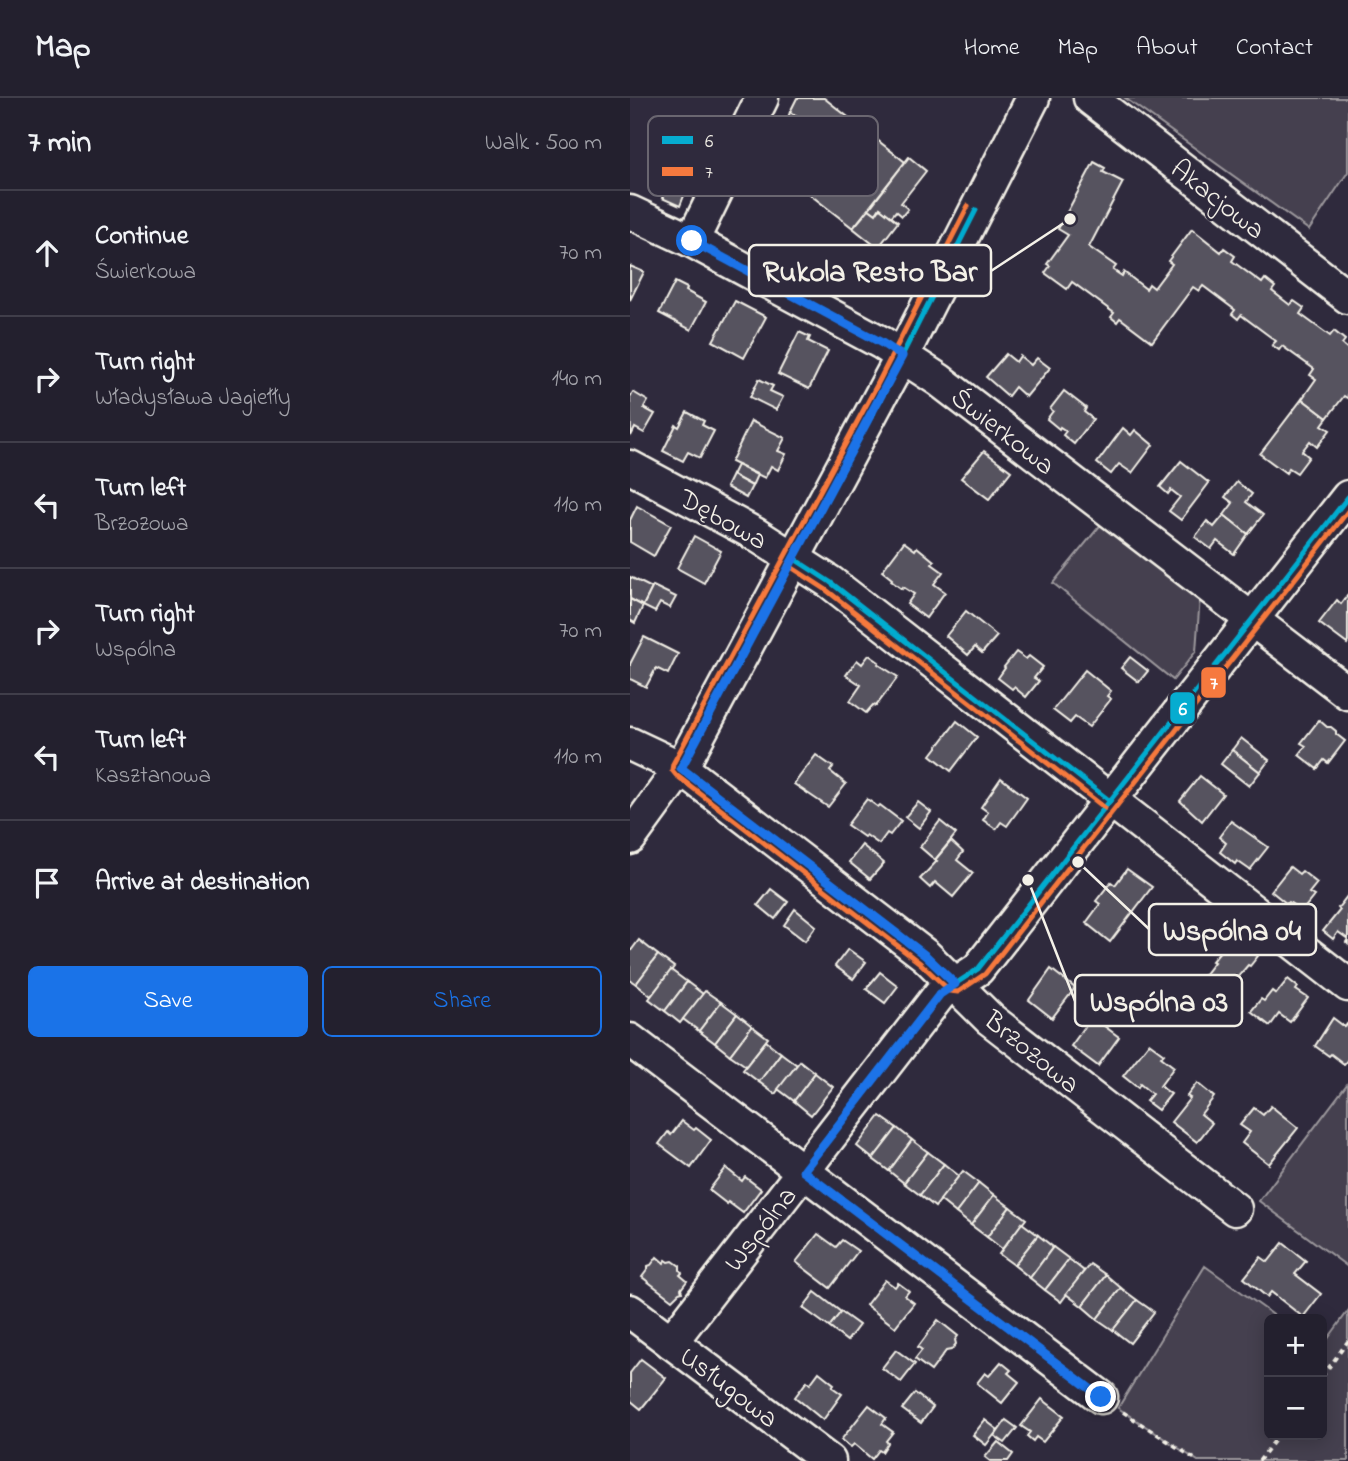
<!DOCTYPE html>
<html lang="en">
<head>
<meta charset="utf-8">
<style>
	:root { --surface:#23202e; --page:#2f2d3a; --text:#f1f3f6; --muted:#a3a3aa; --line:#403e4a; --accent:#1a73e8 }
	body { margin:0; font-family:"Indie Flower",sans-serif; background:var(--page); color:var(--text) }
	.controls { position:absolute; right:21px; bottom:21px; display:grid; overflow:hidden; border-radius:10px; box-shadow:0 4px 18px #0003 }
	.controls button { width:63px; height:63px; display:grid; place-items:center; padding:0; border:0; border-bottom:2px solid var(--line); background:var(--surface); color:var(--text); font:35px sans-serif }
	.stop { position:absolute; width:21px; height:21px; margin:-16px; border:5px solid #1a73e8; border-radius:50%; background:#fff }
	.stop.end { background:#1a73e8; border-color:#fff; box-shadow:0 2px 7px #0008 }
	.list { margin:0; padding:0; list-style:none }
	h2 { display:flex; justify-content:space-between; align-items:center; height:91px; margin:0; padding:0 28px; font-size:30px }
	h2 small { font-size:23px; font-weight:400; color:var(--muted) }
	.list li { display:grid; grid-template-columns:46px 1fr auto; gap:21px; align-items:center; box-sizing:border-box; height:126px; padding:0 28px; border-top:2px solid var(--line) }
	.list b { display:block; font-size:26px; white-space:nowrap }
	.list p { margin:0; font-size:23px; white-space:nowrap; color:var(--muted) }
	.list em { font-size:23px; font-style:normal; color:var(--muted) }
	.actions { display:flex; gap:14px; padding:21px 28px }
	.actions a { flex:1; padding:16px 0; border:2px solid var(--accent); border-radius:10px; text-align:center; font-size:24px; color:var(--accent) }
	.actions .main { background:var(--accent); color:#fff }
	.icon { flex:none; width:38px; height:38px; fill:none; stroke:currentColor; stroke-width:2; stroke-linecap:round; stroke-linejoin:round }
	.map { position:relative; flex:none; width:718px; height:1363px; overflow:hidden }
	header { display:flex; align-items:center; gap:42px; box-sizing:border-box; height:98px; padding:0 35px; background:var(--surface); border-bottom:2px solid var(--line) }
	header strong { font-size:33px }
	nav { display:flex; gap:38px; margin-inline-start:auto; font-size:24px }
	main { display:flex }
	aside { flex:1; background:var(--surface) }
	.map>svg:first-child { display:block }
	.green { fill:#454050; stroke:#9c989c; stroke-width:2 }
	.building { fill:#56525f; stroke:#f4f1e8; stroke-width:2 }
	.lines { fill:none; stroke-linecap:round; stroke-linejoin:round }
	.minor-casing { stroke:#f4f1e8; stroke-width:37 }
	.path { stroke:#f4f1e8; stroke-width:3.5; stroke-dasharray:5 5; stroke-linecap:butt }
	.minor { stroke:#2f2a3d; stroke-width:32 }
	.bus-1-casing { stroke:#2f2a3d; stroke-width:10 }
	.bus-2-casing { stroke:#2f2a3d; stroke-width:10 }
	.bus-1 { stroke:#06acd0; stroke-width:5 }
	.bus-2 { stroke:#f6793e; stroke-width:5 }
	.route { stroke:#1a73e8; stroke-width:9 }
	.labels { text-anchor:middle; stroke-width:5; stroke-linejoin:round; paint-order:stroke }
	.street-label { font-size:28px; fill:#f4f1e8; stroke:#2f2a3d }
	.key { fill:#2f2a3d; stroke:#6a6670; stroke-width:2 }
	.key-label { font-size:19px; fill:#f4f1e8 }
	.leader { fill:none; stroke:#f4f1e8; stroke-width:2.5 }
	.callout-dot { fill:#f4f1e8; stroke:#2f2a3d; stroke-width:2.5 }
	.callout { fill:#2f2a3d; stroke:#f4f1e8; stroke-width:2.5 }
	.callout-label { font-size:30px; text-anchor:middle; font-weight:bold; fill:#f4f1e8 }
	.line-badge { stroke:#2f2a3d; stroke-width:2.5 }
	.badge-label { font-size:19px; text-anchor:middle; font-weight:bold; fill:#fff }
</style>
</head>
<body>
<header>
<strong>Map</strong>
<nav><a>Home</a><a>Map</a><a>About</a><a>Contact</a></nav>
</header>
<main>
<aside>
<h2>7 min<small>Walk · 500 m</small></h2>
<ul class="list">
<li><svg class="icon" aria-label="ahead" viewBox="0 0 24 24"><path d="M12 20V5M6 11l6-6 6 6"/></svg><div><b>Continue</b><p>Świerkowa</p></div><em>70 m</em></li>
<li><svg class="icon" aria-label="right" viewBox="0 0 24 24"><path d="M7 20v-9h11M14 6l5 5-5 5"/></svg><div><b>Turn right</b><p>Władysława Jagiełły</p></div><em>140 m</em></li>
<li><svg class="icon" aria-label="left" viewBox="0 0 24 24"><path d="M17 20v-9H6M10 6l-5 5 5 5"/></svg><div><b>Turn left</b><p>Brzozowa</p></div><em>110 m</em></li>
<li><svg class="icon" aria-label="right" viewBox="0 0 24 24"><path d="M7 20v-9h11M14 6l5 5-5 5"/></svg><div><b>Turn right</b><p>Wspólna</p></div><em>70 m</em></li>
<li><svg class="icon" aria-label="left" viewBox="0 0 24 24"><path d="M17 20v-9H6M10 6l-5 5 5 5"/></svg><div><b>Turn left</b><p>Kasztanowa</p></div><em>110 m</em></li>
<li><svg class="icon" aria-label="arrive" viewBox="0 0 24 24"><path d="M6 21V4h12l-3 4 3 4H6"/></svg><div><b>Arrive at destination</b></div></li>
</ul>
<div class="actions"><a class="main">Save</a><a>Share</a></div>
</aside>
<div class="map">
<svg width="718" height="1363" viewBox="0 0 718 1363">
	<rect width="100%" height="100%" fill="#2f2a3d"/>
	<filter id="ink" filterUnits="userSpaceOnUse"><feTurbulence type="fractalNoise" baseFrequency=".0143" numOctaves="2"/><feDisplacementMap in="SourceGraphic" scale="14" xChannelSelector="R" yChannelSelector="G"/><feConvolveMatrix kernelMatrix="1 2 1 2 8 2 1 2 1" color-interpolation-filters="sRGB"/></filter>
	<g filter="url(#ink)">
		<g class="green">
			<path d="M495 0H718V74L679 132Z"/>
			<path d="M473 424 570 498 566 553 543 582 423 485Z"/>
			<path d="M718 985V1169L629 1103Z"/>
			<path d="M575 1168 649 1221H639V1337H692V1249L718 1213V1363H568L488 1310Z"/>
		</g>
		<g class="building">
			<path d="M167 0H194L275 64 223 130 178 95 193 76 190 74 216 42 212 39 211 41 192 25 186 32 160 14Z"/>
			<path d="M160 14 186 32 166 61 148 48Z"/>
			<path d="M279 59 296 73 271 105 278 111 272 118 266 113 261 119 250 110 246 116 239 111Z"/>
			<path d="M464 64 475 70 473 74 493 84 459 149 486 168 483 172 492 178 494 174 516 191 519 186 524 190 542 166 538 163 562 131 591 154 594 150 605 158 602 163 632 185 635 181 645 189 642 193 660 207 664 203 674 210 670 216 700 238 704 233 715 242 712 246 718 251V299L717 300 714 298 697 320 672 301 686 281 680 277 684 271 652 248 649 252 642 247 646 243 611 217 608 221 602 216 605 212 573 188 569 193 563 189 522 244 490 220 487 224 481 219 484 215 442 184 437 191 415 175 420 168 417 166 438 137 428 131Z"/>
			<path d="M48 65 64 72 50 108 32 100 33 98 26 94 29 88 25 86 34 67 45 72Z"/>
			<path d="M250 110 268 124 248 150 223 130 239 111 246 116Z"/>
			<path d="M0 168 14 174 0 202Z"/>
			<path d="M45 184 57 190 56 193 76 204 61 232 29 215Z"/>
			<path d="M105 203 136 219 114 260 83 243Z"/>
			<path d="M169 234 180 239 178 243 198 253 179 291 148 276Z"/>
			<path d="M376 256 386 264 390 258 401 267 407 260 420 270 396 299 385 289 378 298 356 279Z"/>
			<path d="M129 281 143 288 140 293 153 299 146 312 120 299Z"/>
			<path d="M434 293 456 310 454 314 463 321 444 346 433 337 436 333 430 329 429 331 417 321 423 313 420 311Z"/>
			<path d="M3 294 18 303 14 310 25 316 14 335 5 330 1 338 0 299Z"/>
			<path d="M672 301 697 320 692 327 700 332 687 349 680 343 672 353 679 359 667 375 659 370 656 375 630 356Z"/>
			<path d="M57 314 74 323 72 327 84 333 70 360 58 354 53 363 33 353 46 327 49 329Z"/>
			<path d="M121 323 155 340 148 353 156 356 148 372 141 368 135 380 101 364Z"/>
			<path d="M493 330 501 337 505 332 523 347 502 375 489 366 481 376 467 365Z"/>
			<path d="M354 353 381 373 359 401 331 380Z"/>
			<path d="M551 363 579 385 551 422 539 413 550 399 541 392 538 396 530 389Z"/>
			<path d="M107 367 127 377 122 388 102 377Z"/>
			<path d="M102 377 122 388 116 400 96 389Z"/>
			<path d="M607 384 622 396 616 404 633 417 618 436 594 417 603 405 595 399Z"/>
			<path d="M7 408 41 427 24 458 0 444V422Z"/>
			<path d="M594 417 618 436 604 456 587 443 581 451 565 439 577 423 584 429Z"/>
			<path d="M64 438 91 453 74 485 47 470Z"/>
			<path d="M274 444 285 452 287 449 304 463 302 466 313 474 304 486 315 494 296 520 277 506 284 496 273 489 272 491 261 483 262 481 252 473Z"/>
			<path d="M0 479 22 490 13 508 0 501Z"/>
			<path d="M23 488 46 499 40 510 30 505 25 514 13 508Z"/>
			<path d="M718 497V544L717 546 689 525 707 502 711 506Z"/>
			<path d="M0 501 13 508 5 525 0 522Z"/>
			<path d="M336 513 367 538 352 555 345 549 338 557 316 538Z"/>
			<path d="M14 539 48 556 38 576 26 570 16 589 0 581V566Z"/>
			<path d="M386 554 396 561 399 558 413 569 404 580 409 583 396 599 384 589 382 591 368 580 375 570 374 569Z"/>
			<path d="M239 557 249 564 248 566 268 579 246 608 243 607 236 615 220 603 231 587 216 577 227 562 232 566Z"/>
			<path d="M500 559 518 573 509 584 491 570Z"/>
			<path d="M455 572 481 593 477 598 481 601 459 629 445 619 440 625 423 612Z"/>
			<path d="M689 622 697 629H701L706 633V636L715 643 698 665 694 662 687 671 669 657 676 648 671 645Z"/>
			<path d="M327 623 347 639 321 673 301 657Z"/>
			<path d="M611 640 639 662 630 674 602 652Z"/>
			<path d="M602 652 630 674 619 688 591 666Z"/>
			<path d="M186 657 203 669 200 673 216 686 198 709 164 686Z"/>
			<path d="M570 678 593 696 572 723 550 703Z"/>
			<path d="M371 680 397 700 377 728 371 724 366 731 353 722 358 714 351 709Z"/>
			<path d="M237 701 248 709 250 707 271 723 260 737 257 735 249 746 236 737 234 739 217 727Z"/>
			<path d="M288 704 301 714 289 730 275 719Z"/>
			<path d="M310 723 326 736 305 762 290 749Z"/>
			<path d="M601 723 638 749 620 772 607 763 605 766 590 754 596 745 589 739Z"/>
			<path d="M321 743 333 754 327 762 343 775 323 799 305 784 300 790 290 781 307 763 305 762Z"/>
			<path d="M232 747 254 765 240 781 219 764Z"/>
			<path d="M660 769 669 776 672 773 687 785 679 795 684 798 672 813 659 804 657 806 641 793Z"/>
			<path d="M497 771 522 789 480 844 456 825 470 806 466 803 481 784 485 787Z"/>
			<path d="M141 791 158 804 145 821 128 807Z"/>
			<path d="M718 797V846L716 844 718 841 708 834 703 841 693 833 710 812 708 810Z"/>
			<path d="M165 811 186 828 175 843 154 827Z"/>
			<path d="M603 837 628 858 620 868 618 867 607 880 609 882 598 896 588 888 585 892 571 881 584 864 582 863Z"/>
			<path d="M9 842 28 857 6 886 0 882V854Z"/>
			<path d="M218 851 236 864 223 881 205 868Z"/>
			<path d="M28 857 44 869 21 898 6 886Z"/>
			<path d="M421 871 445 890 422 920 399 902Z"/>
			<path d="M41 872 57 884 35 913 19 901Z"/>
			<path d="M250 874 268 888 255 905 236 891Z"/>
			<path d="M658 881 668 889 666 892 678 900 660 924 649 916 640 928 621 913 631 901 634 903 642 893 646 896Z"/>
			<path d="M57 884 73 896 50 925 35 913Z"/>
			<path d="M75 893 91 904 69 933 53 921Z"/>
			<path d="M91 904 107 916 85 945 69 933Z"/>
			<path d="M107 916 122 928 100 957 85 945Z"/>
			<path d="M462 919 489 939 468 968 441 948Z"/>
			<path d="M703 920 715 929 717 926 718 927V961L714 966 701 956 699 958 685 948Z"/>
			<path d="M122 928 138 940 116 968 100 957Z"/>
			<path d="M136 943 151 955 129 984 113 972Z"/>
			<path d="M519 945 534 956 531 959 544 969 530 988 541 996 528 1012 516 1003 522 996 510 986 508 990 493 978Z"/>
			<path d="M151 955 167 967 145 996 129 984Z"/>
			<path d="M170 963 185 975 164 1003 148 991Z"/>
			<path d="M185 975 203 989 181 1017 164 1003Z"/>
			<path d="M567 985 584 999 571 1016 582 1025 567 1044 541 1024 560 1000 557 998Z"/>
			<path d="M641 1008 668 1030 639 1066 612 1045 620 1034 610 1027 624 1010 633 1017Z"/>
			<path d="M250 1018 267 1030 243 1061 227 1048Z"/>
			<path d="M52 1023 64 1032 66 1030 81 1042 61 1070 29 1046 38 1034 41 1037Z"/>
			<path d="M267 1030 282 1042 259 1073 243 1061Z"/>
			<path d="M282 1042 298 1054 274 1085 259 1073Z"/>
			<path d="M298 1054 314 1066 290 1097 274 1085Z"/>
			<path d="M314 1066 329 1078 305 1109 290 1097Z"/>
			<path d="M96 1070 112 1083 115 1079 131 1091 113 1115 98 1104 97 1106 79 1092Z"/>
			<path d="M333 1073 349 1085 326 1115 310 1102Z"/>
			<path d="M349 1085 364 1097 341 1127 326 1115Z"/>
			<path d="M364 1097 380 1109 357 1139 341 1127Z"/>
			<path d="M380 1109 396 1121 372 1151 357 1139Z"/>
			<path d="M392 1125 408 1137 384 1167 369 1156Z"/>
			<path d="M188 1136 206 1149 212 1142 228 1153 200 1190 166 1164Z"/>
			<path d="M408 1137 423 1149 400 1180 384 1167Z"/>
			<path d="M653 1145 676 1163 665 1176 691 1196 673 1219 641 1194 637 1199 614 1180 631 1159 638 1164Z"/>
			<path d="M423 1149 439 1161 415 1192 400 1180Z"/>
			<path d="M27 1159 34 1165 36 1162 39 1164 43 1163 50 1168V1172L52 1175 50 1177 57 1183 51 1191 52 1194 49 1195 42 1202 12 1179 18 1171V1168L21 1167Z"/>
			<path d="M439 1161 454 1173 431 1204 415 1192Z"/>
			<path d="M460 1166 476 1177 452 1208 436 1196Z"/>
			<path d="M476 1177 491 1190 467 1221 452 1208Z"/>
			<path d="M255 1182 265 1189 268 1185 279 1193 275 1198 284 1205 265 1229 236 1207Z"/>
			<path d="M491 1190 507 1202 483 1232 467 1221Z"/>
			<path d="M185 1194 211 1214 199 1229 173 1210Z"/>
			<path d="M507 1202 524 1214 500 1245 483 1232Z"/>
			<path d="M211 1214 229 1227 217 1243 199 1229Z"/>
			<path d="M308 1222 328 1238 325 1242 326 1246 321 1252 316 1253 301 1273 285 1261 292 1252 288 1249Z"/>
			<path d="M266 1252 285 1266 271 1284 252 1270Z"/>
			<path d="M11 1261 36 1280 11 1311 0 1302V1275Z"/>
			<path d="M371 1264 381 1272 378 1275 389 1284 372 1305 347 1285 355 1275 359 1278Z"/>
			<path d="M189 1274 204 1286 202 1289 212 1296 193 1322 165 1299 177 1283 180 1286Z"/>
			<path d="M285 1295 303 1309 291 1325 272 1311Z"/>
			<path d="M412 1301 434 1318 413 1344 406 1339 403 1343 397 1338 400 1334 391 1328Z"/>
			<path d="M239 1307 256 1320 252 1326 263 1334 256 1343 258 1345 252 1354 249 1352 242 1361 224 1346 221 1349 211 1342Z"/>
			<path d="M355 1322 368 1332 356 1347 343 1337Z"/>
			<path d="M376 1322 387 1330 375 1345 365 1338Z"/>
			<path d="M368 1344 383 1356 378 1363H360L355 1359Z"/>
		</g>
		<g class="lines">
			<g class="minor-casing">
				<g id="minor">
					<path d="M460 0 718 199"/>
					<path d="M0 114 62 143 252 245 309 282 718 595"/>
					<path d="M62 143 132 0"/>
					<path d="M0 369 125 436 200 484 718 887"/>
					<path d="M0 646 51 670 296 858 360 921 605 1111"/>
					<path d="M0 740 51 670 272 258 403 0"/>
					<path d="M0 942 471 1299"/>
					<path d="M0 1213 199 1363"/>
					<path d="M41 1244 310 896 348 871 718 399"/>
				</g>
			</g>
			<g class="path">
				<path d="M692 1279 718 1243"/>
				<path d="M493 1314 568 1363"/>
				<path d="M629 1363 649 1337"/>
			</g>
			<use href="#minor" class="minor"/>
			<g class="bus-1-casing">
				<g id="bus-1">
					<path d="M346 112 255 291 51 670 296 858 325 886 348 871 718 399"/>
					<path d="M163 460 200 484 480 703"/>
				</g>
			</g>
			<g class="bus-2-casing">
				<g id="bus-2">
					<path d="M338 108 247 287 43 666 42 672 46 677 290 865 320 893 328 894 355 876 718 413"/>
					<path d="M158 467 195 491 475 710"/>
				</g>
			</g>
			<use href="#bus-1" class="bus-1"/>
			<use href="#bus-2" class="bus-2"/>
		</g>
	</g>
	<g class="lines" filter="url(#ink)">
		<path class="route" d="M62 143 252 245 272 258 51 670 296 858 325 886 310 896 173 1073 471 1299"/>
	</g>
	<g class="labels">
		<g class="street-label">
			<text transform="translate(589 100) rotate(38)" y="10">Akacjowa</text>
			<text transform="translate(374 332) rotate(38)" y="10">Świerkowa</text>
			<text transform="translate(94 420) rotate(29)" y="10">Dębowa</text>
			<text transform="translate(403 953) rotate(39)" y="10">Brzozowa</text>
			<text transform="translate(129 1130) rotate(-52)" y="10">Wspólna</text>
			<text transform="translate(100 1288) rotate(37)" y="10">Usługowa</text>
		</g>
	</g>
	<rect x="18" y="18" width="230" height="80" rx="10" class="key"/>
	<rect x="32" y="38" width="31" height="8" fill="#06acd0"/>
	<rect x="32" y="69" width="31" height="9" fill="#f6793e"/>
	<g class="key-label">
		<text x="75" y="49">6</text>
		<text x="75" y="80">7</text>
	</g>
	<path class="leader" d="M440 121L361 173M448 764L519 831M398 782L445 903"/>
	<g class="callout-dot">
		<circle cx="440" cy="121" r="7"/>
		<circle cx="448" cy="764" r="7"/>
		<circle cx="398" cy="782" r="7"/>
	</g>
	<g class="callout">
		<rect x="119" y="147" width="242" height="51" rx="7"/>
		<rect x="519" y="806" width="167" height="51" rx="7"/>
		<rect x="445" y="877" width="167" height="51" rx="7"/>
	</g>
	<g class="callout-label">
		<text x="240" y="183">Rukola Resto Bar</text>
		<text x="602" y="842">Wspólna 04</text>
		<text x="529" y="913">Wspólna 03</text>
	</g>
	<g class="line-badge">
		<rect x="570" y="568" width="27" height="33" rx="7" fill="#f6793e"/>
		<rect x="539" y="593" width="27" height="34" rx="7" fill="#06acd0"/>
	</g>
	<g class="badge-label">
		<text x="584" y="591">7</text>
		<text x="553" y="617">6</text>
	</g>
</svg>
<div class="controls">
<button>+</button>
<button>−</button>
</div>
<div class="stop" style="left:62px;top:143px"></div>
<div class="stop end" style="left:471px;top:1299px"></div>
</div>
</main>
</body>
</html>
